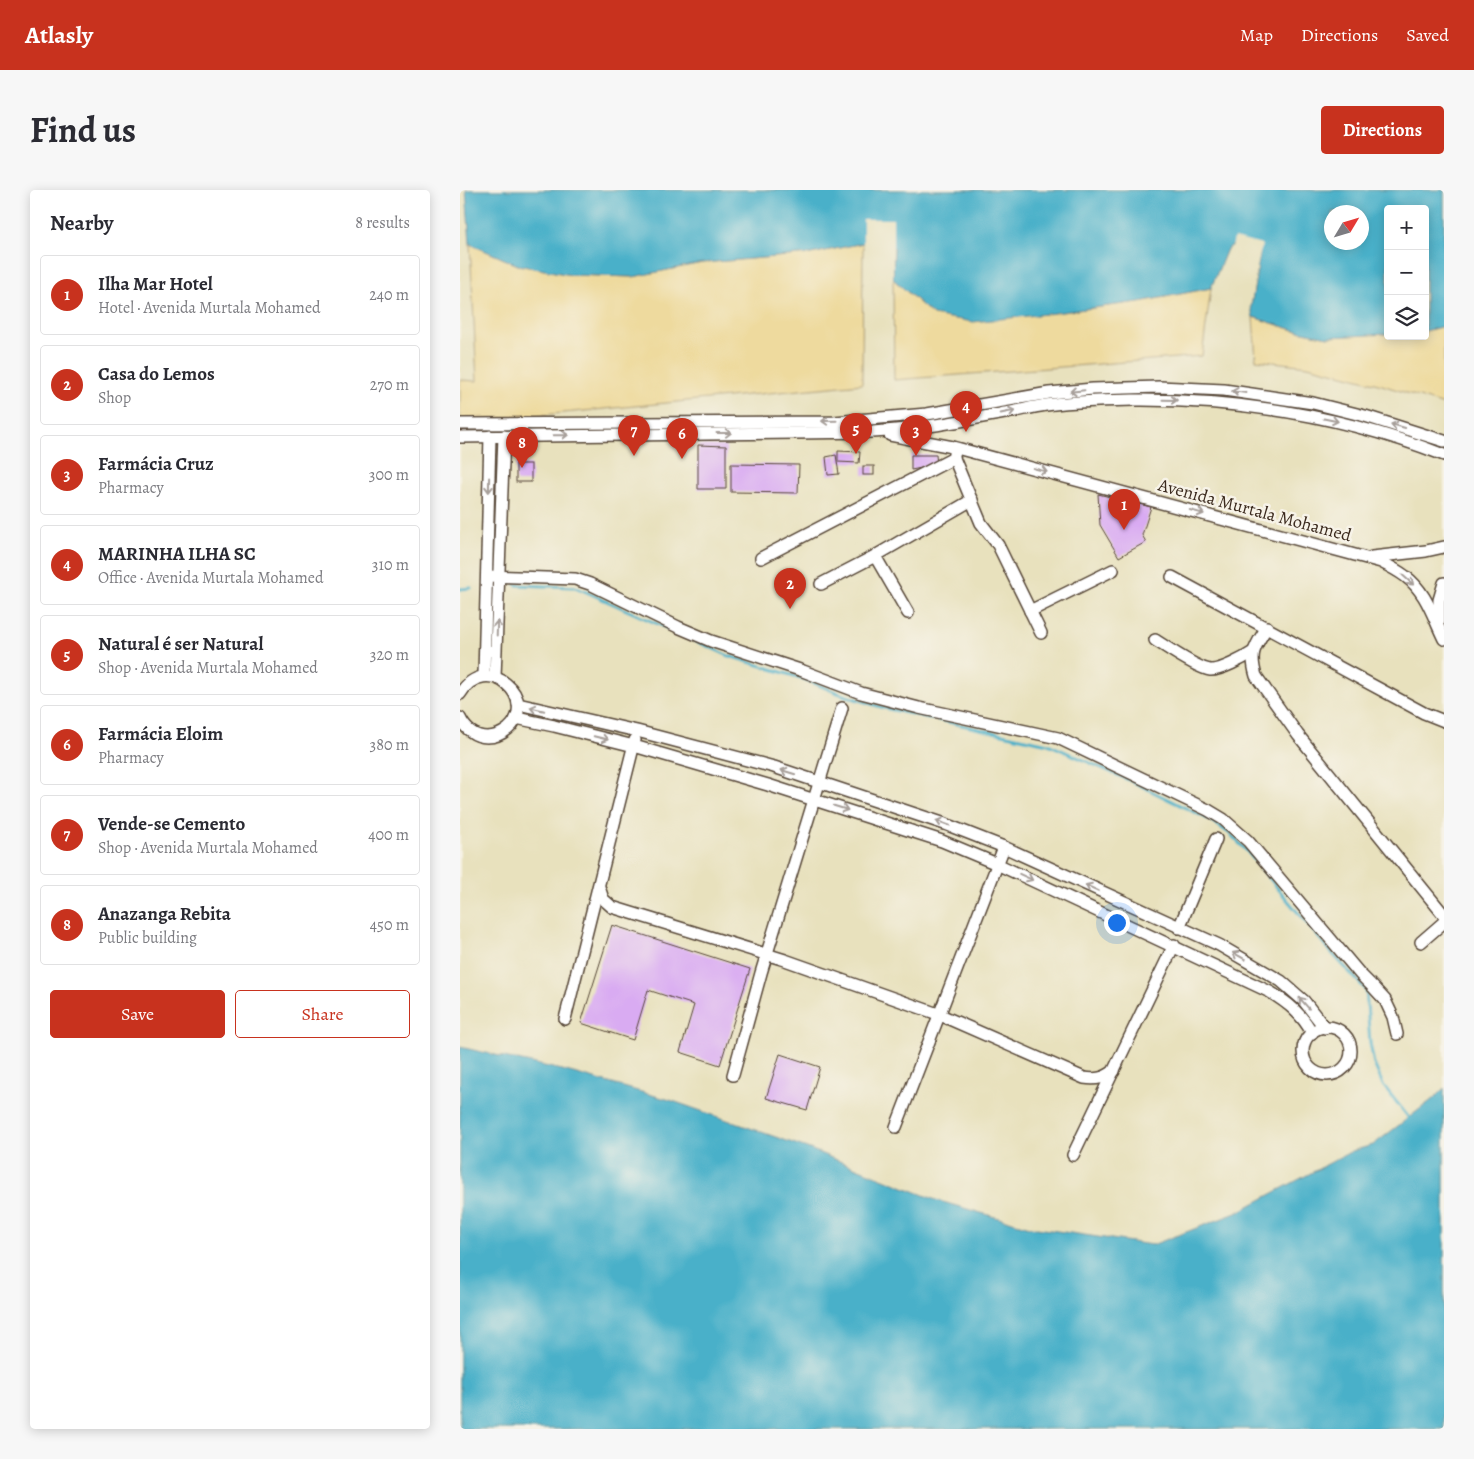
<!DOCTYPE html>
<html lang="en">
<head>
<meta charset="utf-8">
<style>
	:root { --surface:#fff; --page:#f7f7f7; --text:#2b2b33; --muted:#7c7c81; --line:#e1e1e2; --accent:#c8321e }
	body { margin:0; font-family:Alegreya,serif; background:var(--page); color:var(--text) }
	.controls { position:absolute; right:15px; top:15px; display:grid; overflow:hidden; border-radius:5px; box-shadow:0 2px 12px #0003 }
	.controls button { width:45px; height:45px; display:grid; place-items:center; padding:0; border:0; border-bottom:1px solid var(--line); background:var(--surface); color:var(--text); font:25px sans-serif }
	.compass { position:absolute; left:864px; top:15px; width:45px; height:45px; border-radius:50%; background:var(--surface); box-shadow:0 2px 12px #0003; rotate:52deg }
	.you { position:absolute; left:656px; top:732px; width:18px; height:18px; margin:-12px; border:4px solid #fff; border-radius:50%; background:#1a73e8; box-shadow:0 0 0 8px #1a73e833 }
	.badge { display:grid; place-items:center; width:32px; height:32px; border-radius:50%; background:var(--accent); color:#fff; font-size:16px; font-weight:700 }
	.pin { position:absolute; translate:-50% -41px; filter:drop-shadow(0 1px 2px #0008) }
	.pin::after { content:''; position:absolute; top:26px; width:18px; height:15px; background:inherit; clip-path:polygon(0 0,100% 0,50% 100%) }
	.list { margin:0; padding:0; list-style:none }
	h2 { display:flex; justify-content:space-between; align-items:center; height:65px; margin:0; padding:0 20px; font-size:21px }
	h2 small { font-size:16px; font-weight:400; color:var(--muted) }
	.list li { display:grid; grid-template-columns:32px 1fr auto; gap:15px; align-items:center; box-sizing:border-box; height:80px; margin:0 10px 10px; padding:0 10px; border:1px solid var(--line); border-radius:5px }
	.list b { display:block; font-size:19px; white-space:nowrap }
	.list p { margin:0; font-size:16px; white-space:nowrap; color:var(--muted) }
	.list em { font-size:16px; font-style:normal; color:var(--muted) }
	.actions { display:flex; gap:10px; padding:15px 20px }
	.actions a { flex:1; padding:11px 0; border:1px solid var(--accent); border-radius:5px; text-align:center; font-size:18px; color:var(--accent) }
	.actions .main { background:var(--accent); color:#fff }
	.icon { flex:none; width:28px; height:28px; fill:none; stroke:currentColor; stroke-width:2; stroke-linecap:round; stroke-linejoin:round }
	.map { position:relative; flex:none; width:984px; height:1239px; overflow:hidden; border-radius:5px }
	header { display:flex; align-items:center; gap:30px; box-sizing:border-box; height:70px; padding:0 25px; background:var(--accent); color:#fff }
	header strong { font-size:24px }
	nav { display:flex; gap:28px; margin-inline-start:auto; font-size:18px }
	.intro { display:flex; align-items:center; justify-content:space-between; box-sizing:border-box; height:120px; padding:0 30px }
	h1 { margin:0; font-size:35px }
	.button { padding:12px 22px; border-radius:5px; background:var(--accent); color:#fff; font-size:18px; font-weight:700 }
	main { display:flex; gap:30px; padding:0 30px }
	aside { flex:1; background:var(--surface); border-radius:5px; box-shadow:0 2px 12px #0003 }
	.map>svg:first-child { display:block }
	.sand { fill:#eeda9e; stroke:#94825e }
	.water { fill:#4ab0c9; stroke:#426d74; fill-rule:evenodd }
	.pier { fill:#e8e1bd }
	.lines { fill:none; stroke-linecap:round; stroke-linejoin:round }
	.stream { stroke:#4ab0c9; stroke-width:3 }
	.building { fill:#d9abf2 }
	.minor-casing { stroke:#554536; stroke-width:14 }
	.minor { stroke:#fff; stroke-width:11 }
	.oneway { stroke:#a79f9a }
	.labels { text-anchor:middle; stroke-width:5; stroke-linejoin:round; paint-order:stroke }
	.street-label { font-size:18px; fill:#3b2a1e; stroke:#f7f3e8 }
</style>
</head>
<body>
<header>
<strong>Atlasly</strong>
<nav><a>Map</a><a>Directions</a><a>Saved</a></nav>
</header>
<div class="intro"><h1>Find us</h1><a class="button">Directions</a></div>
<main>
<aside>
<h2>Nearby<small>8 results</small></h2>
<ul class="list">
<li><span class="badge">1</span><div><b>Ilha Mar Hotel</b><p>Hotel · Avenida Murtala Mohamed</p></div><em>240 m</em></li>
<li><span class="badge">2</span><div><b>Casa do Lemos</b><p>Shop</p></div><em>270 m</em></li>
<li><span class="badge">3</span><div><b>Farmácia Cruz</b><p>Pharmacy</p></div><em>300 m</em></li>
<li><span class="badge">4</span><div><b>MARINHA ILHA SC</b><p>Office · Avenida Murtala Mohamed</p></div><em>310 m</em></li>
<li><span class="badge">5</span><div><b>Natural é ser Natural</b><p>Shop · Avenida Murtala Mohamed</p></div><em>320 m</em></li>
<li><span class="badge">6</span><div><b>Farmácia Eloim</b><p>Pharmacy</p></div><em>380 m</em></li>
<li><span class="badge">7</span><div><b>Vende-se Cemento</b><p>Shop · Avenida Murtala Mohamed</p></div><em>400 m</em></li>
<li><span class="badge">8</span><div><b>Anazanga Rebita</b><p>Public building</p></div><em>450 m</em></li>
</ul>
<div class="actions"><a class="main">Save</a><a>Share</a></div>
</aside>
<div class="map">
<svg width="984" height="1239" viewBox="0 0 984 1239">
	<rect width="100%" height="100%" fill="#f7f3e8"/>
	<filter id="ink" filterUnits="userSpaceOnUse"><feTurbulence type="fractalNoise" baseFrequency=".02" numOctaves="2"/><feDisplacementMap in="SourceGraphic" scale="10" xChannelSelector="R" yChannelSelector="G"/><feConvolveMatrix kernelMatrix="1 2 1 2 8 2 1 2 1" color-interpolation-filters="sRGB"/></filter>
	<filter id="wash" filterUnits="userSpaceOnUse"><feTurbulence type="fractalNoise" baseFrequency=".0096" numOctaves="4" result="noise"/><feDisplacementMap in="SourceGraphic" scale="20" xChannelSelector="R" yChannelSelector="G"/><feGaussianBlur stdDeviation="1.12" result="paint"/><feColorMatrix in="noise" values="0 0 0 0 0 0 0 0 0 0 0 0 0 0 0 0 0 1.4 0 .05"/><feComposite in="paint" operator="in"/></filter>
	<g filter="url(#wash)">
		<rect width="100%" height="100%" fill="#e8e1bd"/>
		<g class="sand">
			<path d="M403 53 402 194 0 233V190L17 191 10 54 58 75 111 85 172 87 242 73 351 64Z"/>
			<path d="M433 89 473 125 586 124 679 112 751 98 742 166 434 190Z"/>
			<path d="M793 127 834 140 868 147 928 144V146H965V141L984 136V215L922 195 848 176 796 170Z"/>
		</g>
		<g class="water">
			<path d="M6 0H984V136L965 141V19H928V144L868 147 834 140 793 127 791 117 800 63 773 55 767 59 751 98 679 112 586 124 513 132 473 125 433 89 434 58 403 53 351 64 242 73 173 87 111 85 58 75 10 54ZM872 22H902V52H872Z"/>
			<path d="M0 857 106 881 210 910 347 958 476 1010 570 1037 692 1055 776 1023 892 961 913 955 973 909 984 898V1239H0Z"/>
		</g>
		<g class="pier">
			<path d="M403 29H433V92L431 89V60L403 56Z"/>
			<path d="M774 48 802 55 792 99 797 65 773 57 772 58Z"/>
		</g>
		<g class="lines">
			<g class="stream">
				<path d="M56 395 115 397 269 466 344 489 383 505 424 518 588 554 675 593 750 630 769 643 786 660 869 760 906 800 910 853 914 874 923 895 949 928"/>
				<path d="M0 399 11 398"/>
			</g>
		</g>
		<g id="blocks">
			<g class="building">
				<path d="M238 255 266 256V299H238Z"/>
				<path d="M378 261 400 262 399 273 378 272Z"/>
				<path d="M376 265 379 284 368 285 366 267Z"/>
				<path d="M451 265H476L477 275 451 280Z"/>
				<rect x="56" y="274" width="15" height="18"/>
				<path d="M271 274 339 275 338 303 271 302Z"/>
				<rect x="403" y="276" width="11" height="9"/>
				<path d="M638 304 691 317 682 345 686 352 659 367 640 335Z"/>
				<path d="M152 735 290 779 260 875 220 862 234 815 188 800 173 850 121 833Z"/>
				<path d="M320 864 360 877 347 920 306 908Z"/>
			</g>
		</g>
	</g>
	<g filter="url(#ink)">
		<use href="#blocks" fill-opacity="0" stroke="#554536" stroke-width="1"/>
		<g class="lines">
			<g class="minor-casing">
				<g id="minor">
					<path d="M0 234 374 232 467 224 589 203 633 199 699 197 764 200 853 213 905 226 984 251"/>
					<path d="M430 245 493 257 921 372C929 376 937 380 945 386 966 401 973 427 984 449"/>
					<path d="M0 247 413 242C458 239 501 231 545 223 558 221 572 217 586 215 614 211 644 211 673 210 780 209 884 226 984 265"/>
					<path d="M494 261V268L521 333 538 355 581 443"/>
					<path d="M415 366 448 423"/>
					<path d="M912 367 966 361 984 357"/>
					<path d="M301 368 494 268"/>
					<path d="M27 386 115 389 130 394 218 437 251 451 343 481 401 503 459 518 598 548 748 620 763 629 788 651 900 784 913 797 925 810 933 827 937 844"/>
					<path d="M712 387 964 523 984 531"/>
					<path d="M361 394 415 366 512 310"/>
					<path d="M570 421 653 380"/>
					<path d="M979 431V410L984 393"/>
					<path d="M807 437C795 457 789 462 796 486L838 545 984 725"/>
					<path d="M695 450C706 457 738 479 750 480 760 481 784 468 793 462"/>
					<path d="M24 486 30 246"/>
					<path d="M35 487 44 246"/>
					<path d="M0 504C27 460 81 510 48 539 42 544 35 547 27 547 15 547 5 539 0 528"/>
					<path d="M58 514 177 541 314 577 485 634 544 657 759 755 821 791 844 811 865 838"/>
					<path d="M56 528 94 536 174 556 308 595 482 651 537 674 810 802C828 813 842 824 852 843"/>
					<path d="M139 697 143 709 152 717 325 770 478 824 624 888C637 890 644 888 654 881"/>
					<path d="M719 738 756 649"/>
					<path d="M961 752 984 732"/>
					<path d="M105 829 175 550"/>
					<circle cx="867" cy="861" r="24"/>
					<path d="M273 885 301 783 382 518"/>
					<path d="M436 937 544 657"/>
					<path d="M613 965 714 755"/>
				</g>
			</g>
			<use href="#minor" class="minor"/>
		</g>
		<defs><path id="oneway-shaft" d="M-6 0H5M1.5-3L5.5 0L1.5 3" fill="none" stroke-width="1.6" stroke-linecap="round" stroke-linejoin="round" transform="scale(1.25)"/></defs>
		<g class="oneway">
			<use href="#oneway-shaft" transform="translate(617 201) rotate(174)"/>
			<use href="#oneway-shaft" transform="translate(779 202) rotate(-173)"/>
			<use href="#oneway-shaft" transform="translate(710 210) rotate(1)"/>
			<use href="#oneway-shaft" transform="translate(548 222) rotate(-11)"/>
			<use href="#oneway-shaft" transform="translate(871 230) rotate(11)"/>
			<use href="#oneway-shaft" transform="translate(369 231) rotate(179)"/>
			<use href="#oneway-shaft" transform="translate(938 236) rotate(-164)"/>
			<use href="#oneway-shaft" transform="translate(264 243)"/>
			<use href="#oneway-shaft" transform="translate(101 245) rotate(-1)"/>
			<use href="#oneway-shaft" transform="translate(580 280) rotate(15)"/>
			<use href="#oneway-shaft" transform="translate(29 295) rotate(91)"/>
			<use href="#oneway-shaft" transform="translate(737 322) rotate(15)"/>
			<use href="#oneway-shaft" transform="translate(948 390) rotate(42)"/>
			<use href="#oneway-shaft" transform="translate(37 438) rotate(-88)"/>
			<use href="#oneway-shaft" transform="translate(77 519) rotate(-166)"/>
			<use href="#oneway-shaft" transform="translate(141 548) rotate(14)"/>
			<use href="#oneway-shaft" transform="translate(328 582) rotate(-163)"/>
			<use href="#oneway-shaft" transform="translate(381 618) rotate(17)"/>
			<use href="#oneway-shaft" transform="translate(483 633) rotate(-160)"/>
			<use href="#oneway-shaft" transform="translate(566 687) rotate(25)"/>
			<use href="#oneway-shaft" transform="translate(632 698) rotate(-155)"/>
			<use href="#oneway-shaft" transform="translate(779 766) rotate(-151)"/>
			<use href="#oneway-shaft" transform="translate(844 813) rotate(-131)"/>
		</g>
	</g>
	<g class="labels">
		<g class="street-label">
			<text transform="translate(795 320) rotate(15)" y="6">Avenida Murtala Mohamed</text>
		</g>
	</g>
</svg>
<div class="controls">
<button>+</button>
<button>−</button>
<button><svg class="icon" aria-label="layers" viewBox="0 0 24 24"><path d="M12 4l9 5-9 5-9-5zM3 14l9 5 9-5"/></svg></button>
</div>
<svg class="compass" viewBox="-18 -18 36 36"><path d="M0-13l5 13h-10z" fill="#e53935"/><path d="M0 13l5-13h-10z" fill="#7c7c81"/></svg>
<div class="you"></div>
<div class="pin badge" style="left:664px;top:340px">1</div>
<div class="pin badge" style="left:330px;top:419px">2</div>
<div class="pin badge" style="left:456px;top:266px">3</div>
<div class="pin badge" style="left:506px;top:242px">4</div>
<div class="pin badge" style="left:396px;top:264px">5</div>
<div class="pin badge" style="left:222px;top:269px">6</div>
<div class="pin badge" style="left:174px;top:266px">7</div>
<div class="pin badge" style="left:62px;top:278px">8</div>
</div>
</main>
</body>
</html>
